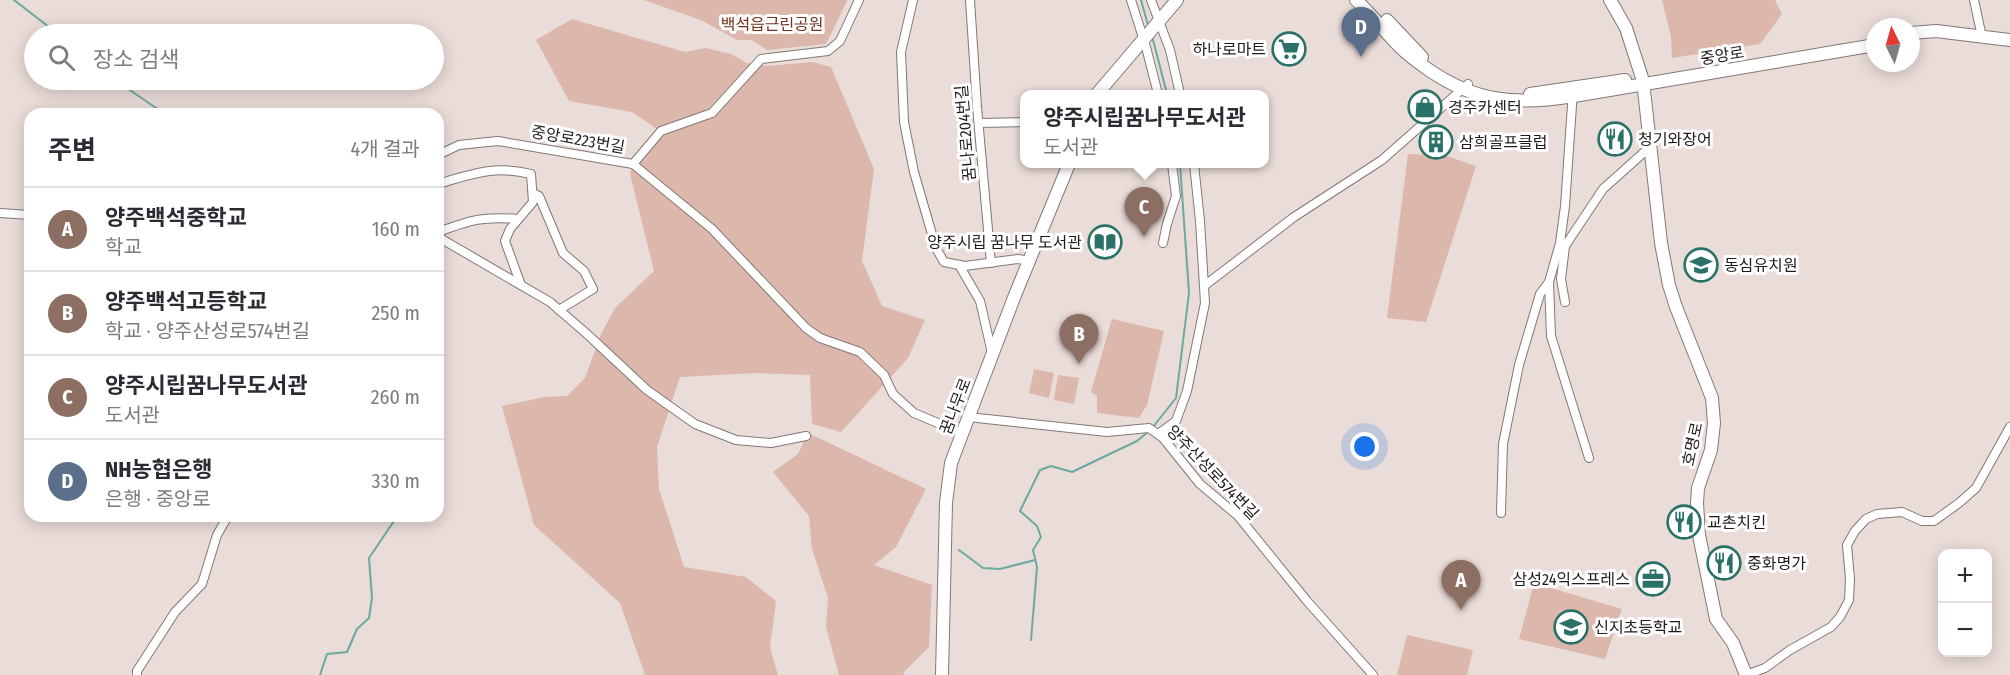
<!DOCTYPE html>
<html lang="ko">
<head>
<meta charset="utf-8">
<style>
	:root { --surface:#fff; --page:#f7f7f7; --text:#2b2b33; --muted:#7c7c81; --line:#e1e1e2; --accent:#2a7168 }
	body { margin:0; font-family:"Fira Sans Condensed","Noto Sans KR",sans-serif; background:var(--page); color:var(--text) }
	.controls { position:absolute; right:18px; bottom:18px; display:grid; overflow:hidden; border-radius:12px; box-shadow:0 3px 15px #0003 }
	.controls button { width:54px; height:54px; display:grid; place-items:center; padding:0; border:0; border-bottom:2px solid var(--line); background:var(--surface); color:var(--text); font:30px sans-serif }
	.compass { position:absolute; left:1866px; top:18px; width:54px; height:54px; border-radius:50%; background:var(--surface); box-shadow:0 3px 15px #0003; rotate:355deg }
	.you { position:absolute; left:1365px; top:447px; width:21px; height:21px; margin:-15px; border:4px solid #fff; border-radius:50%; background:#1a73e8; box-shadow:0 0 0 9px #1a73e833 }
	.badge { display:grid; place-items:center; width:39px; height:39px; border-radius:50%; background:var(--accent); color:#fff; font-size:20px; font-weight:700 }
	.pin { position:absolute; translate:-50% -50px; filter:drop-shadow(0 2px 3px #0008) }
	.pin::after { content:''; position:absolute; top:32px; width:21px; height:18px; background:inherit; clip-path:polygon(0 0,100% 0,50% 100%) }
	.popup { position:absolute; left:1020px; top:90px; width:249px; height:78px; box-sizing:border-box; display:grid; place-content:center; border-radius:12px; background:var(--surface); filter:drop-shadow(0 2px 4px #0005); font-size:20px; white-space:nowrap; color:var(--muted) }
	.popup b { font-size:22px; color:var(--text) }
	.popup::after { content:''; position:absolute; left:50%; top:100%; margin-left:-12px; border:12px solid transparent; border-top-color:var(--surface) }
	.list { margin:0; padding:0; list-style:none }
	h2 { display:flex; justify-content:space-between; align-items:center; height:78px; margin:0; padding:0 24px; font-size:26px }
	h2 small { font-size:20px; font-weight:400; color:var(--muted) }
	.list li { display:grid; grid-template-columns:39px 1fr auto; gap:18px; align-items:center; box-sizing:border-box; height:84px; padding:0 24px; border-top:2px solid var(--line) }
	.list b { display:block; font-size:22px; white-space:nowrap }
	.list p { margin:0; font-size:20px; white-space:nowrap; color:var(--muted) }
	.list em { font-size:20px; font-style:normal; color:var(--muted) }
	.icon { flex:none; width:33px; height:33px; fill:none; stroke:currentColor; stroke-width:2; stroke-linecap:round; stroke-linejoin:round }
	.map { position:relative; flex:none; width:2010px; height:675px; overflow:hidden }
	.search { position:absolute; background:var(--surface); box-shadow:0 3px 15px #0003; left:24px; top:24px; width:420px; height:66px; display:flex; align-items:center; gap:15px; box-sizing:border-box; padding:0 21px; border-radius:33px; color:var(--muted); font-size:22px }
	.panel { position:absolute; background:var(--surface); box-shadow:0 3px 15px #0003; left:24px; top:108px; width:420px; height:414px; border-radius:18px }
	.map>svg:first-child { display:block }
	.green { fill:#dcb7ab }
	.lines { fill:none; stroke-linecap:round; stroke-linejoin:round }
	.stream { stroke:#6ca99f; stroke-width:2 }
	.street-casing { stroke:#837874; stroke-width:10 }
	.secondary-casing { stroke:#837874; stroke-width:14 }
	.street { stroke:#fff; stroke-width:8 }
	.secondary { stroke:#fff; stroke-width:12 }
	.labels { text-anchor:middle; stroke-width:6; stroke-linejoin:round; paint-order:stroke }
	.park-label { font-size:16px; fill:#71331f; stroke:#fff }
	.poi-label { font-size:16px; fill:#211c1b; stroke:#fff; text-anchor:start }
	.street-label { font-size:16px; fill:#211c1b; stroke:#fff }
</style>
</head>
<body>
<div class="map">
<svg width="2010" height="675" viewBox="0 0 2010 675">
	<rect width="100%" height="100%" fill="#eadcd8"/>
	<g class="green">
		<path d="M644 0H847V1L826 44 767 50 752 40H737L701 20Z"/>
		<path d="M1662 0H1775L1782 14 1760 44 1672 58 1671 37Z"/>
		<path d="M572 19 685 52 705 48 731 54 747 63 767 66 813 62 831 67 874 169 862 261 882 306 925 320 908 358 841 432 812 424 810 375 758 373 680 377 657 447 659 489 684 567 746 577 776 601 770 648 778 675H645L620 603 534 525 502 406 544 397 567 396 585 378 601 334 615 308 654 271 630 174 633 164 660 131 632 112 569 101 536 40Z"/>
		<path d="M1408 154 1447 156 1476 166 1426 322 1387 318Z"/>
		<path d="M1112 319 1164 331 1147 405 1139 418 1097 413V396L1091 392Z"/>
		<path d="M1034 369 1054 373 1049 398 1029 393Z"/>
		<path d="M1058 375 1079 378 1074 404 1054 400Z"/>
		<path d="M808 433 926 489 896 547 874 565 932 585 929 647 903 673 905 675H839L826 627 828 598 812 549 809 516 773 472 798 454Z"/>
		<path d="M1534 583 1622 609 1605 659 1519 639Z"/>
		<path d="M1407 635 1473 650 1467 675H1397Z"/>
	</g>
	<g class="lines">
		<g class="stream">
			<path d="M14 0 58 34"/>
			<path d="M1141 0 1148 25"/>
			<path d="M1152 36 1167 94"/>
			<path d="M115 80 165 114"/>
			<path d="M1153 427 1176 398 1189 293 1180 164"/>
			<path d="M959 550 983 568 1000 569 1035 560"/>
			<path d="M1031 640 1037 567 1033 550 1041 537 1037 526 1020 511 1040 470 1051 466 1072 472 1137 441 1149 431"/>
			<path d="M320 675 327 654 347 652 357 629 369 618 372 598 369 558 396 518"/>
		</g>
		<g class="street-casing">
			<g id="street">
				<path d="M913 0 901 52 904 122 914 172 936 248 944 262 965 266 1018 259 1030 261"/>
				<path d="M970 0 977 107 991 263"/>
				<path d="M1131 0 1146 47 1158 94"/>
				<path d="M1151 0 1170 50 1180 94"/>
				<path d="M1974 0 1982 37"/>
				<path d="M1573 91 1565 206 1560 243 1549 282 1551 336 1589 458"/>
				<path d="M979 123 1024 122"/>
				<path d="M438 155 459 145 498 141 633 164 661 131 712 113 761 59 828 51 840 41 859 0"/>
				<path d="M633 164 712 229 806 328 820 338 860 352 884 375 893 394 914 413 957 431H962"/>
				<path d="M438 184C472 174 495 165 531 174L533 202 510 229 505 241 521 285"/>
				<path d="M533 193 539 196 563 253 584 271 593 289 559 310"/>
				<path d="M0 213 30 215"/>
				<path d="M438 232C471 220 482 216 518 219"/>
				<path d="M438 237 550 302 587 334 647 390 695 424 736 440 771 443 806 436"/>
				<path d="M1163 243 1167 224 1176 196 1172 164"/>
				<path d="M959 265 980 301 992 353"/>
				<path d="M1204 286 1294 217 1382 160 1468 84"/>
				<path d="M1565 302 1561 279 1565 246 1603 189 1651 146"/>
				<path d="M968 417 1107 432 1149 428 1163 438 1200 484 1238 516 1307 601 1373 675"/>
				<path d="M1158 434 1176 421 1187 391 1205 303 1200 221 1194 164"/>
				<path d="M1501 513 1503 444 1519 365 1540 294 1549 282"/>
				<path d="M137 675V671L175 612 202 584 217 535 228 516"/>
				<path d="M1746 675 1765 668 1790 650 1831 627 1840 617 1849 600 1850 579 1847 545 1855 531 1866 519 1877 514 1902 512 1922 521H1934L1959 503 1976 488 2010 427"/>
			</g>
		</g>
		<g class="secondary-casing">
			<g id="secondary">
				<path d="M1356 0C1372 15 1385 32 1400 47 1409 56 1419 63 1429 70 1477 103 1517 105 1574 96L1875 45"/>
				<path d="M1610 0 1626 28 1643 81 1661 243 1669 285 1676 307 1712 398 1714 423 1711 450 1698 488 1697 503 1699 535 1716 619 1733 643 1746 675"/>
				<path d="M1387 20 1422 57"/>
				<path d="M1911 33 1936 31 2010 40"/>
				<path d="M1097 94 1177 0"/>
				<path d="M1530 94 1625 80"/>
				<path d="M942 675 946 503 951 463 1015 295 1069 164"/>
			</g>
		</g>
		<use href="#street" class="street"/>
		<use href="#secondary" class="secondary"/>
	</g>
	<defs>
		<g id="supermarket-ring" transform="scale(1.725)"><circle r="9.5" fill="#fff" stroke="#2a7168" stroke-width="1.5"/><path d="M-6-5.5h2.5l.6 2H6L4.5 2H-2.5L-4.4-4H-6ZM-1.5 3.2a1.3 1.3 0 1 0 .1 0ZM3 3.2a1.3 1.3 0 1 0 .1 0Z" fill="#2a7168"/></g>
		<g id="shop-ring" transform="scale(1.725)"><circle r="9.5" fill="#fff" stroke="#2a7168" stroke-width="1.5"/><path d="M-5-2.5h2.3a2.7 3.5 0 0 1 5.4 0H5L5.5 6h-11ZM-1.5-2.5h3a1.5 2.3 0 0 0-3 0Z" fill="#2a7168"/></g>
		<g id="restaurant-ring" transform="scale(1.725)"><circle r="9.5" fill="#fff" stroke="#2a7168" stroke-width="1.5"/><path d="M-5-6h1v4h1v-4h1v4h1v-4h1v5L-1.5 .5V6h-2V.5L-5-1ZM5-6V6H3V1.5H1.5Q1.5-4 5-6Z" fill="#2a7168"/></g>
		<g id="building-ring" transform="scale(1.725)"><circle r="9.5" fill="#fff" stroke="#2a7168" stroke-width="1.5"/><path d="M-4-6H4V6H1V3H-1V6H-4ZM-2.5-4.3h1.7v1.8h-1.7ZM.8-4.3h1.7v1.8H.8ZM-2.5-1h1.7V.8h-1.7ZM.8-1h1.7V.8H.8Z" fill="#2a7168"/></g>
		<g id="library-ring" transform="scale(1.725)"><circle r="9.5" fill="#fff" stroke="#2a7168" stroke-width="1.5"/><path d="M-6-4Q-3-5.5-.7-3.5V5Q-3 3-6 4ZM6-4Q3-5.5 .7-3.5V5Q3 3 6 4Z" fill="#2a7168"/></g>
		<g id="school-ring" transform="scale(1.725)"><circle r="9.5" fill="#fff" stroke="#2a7168" stroke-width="1.5"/><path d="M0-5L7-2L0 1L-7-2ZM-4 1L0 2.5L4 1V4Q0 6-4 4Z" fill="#2a7168"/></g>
		<g id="office-ring" transform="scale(1.725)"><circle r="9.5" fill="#fff" stroke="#2a7168" stroke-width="1.5"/><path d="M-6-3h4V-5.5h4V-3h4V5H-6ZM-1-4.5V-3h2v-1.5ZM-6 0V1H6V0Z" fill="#2a7168"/></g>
	</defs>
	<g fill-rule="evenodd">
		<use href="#supermarket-ring" x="1289" y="49"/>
		<use href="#shop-ring" x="1425" y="107"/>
		<use href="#restaurant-ring" x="1615" y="139"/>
		<use href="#building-ring" x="1436" y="142"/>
		<use href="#library-ring" x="1105" y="242"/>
		<use href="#school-ring" x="1701" y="265"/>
		<use href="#restaurant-ring" x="1684" y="522"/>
		<use href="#restaurant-ring" x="1724" y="563"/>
		<use href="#office-ring" x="1653" y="579"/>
		<use href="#school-ring" x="1571" y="627"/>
	</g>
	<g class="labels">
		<g class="park-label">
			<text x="772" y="30">백석읍근린공원</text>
		</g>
		<g class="poi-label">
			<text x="1266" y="55" text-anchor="end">하나로마트</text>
			<text x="1448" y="113">경주카센터</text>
			<text x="1638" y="145">청기와장어</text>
			<text x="1459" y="148">삼희골프클럽</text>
			<text x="1082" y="248" text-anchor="end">양주시립 꿈나무 도서관</text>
			<text x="1724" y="271">동심유치원</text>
			<text x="1707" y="528">교촌치킨</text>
			<text x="1747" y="569">중화명가</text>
			<text x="1630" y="585" text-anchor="end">삼성24익스프레스</text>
			<text x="1594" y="633">신지초등학교</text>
		</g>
		<g class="street-label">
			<text transform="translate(1722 55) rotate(-9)" y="6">중앙로</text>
			<text transform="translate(965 133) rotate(-95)" y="6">꿈나로204번길</text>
			<text transform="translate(578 139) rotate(10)" y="6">중앙로223번길</text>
			<text transform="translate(955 406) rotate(-69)" y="6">꿈나무로</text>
			<text transform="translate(1692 444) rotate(-78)" y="6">호명로</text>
			<text transform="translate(1213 472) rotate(46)" y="6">양주산성로574번길</text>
		</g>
	</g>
</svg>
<div class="controls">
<button>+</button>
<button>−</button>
</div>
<svg class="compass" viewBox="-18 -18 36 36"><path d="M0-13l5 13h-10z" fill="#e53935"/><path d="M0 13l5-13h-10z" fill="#7c7c81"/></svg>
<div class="you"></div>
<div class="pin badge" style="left:1461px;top:610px;background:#8d6e63">A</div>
<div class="pin badge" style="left:1079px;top:364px;background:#8d6e63">B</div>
<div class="pin badge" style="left:1144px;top:237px;background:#8d6e63">C</div>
<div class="popup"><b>양주시립꿈나무도서관</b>도서관</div>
<div class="pin badge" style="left:1361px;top:57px;background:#5c6f8a">D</div>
<div class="search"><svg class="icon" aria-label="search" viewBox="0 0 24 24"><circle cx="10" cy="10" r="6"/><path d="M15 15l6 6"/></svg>장소 검색</div>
<section class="panel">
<h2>주변<small>4개 결과</small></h2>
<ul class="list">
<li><span class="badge" style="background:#8d6e63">A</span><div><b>양주백석중학교</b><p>학교</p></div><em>160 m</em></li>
<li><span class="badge" style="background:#8d6e63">B</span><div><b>양주백석고등학교</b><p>학교 · 양주산성로574번길</p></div><em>250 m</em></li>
<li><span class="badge" style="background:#8d6e63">C</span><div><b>양주시립꿈나무도서관</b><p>도서관</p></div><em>260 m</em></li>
<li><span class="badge" style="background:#5c6f8a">D</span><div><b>NH농협은행</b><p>은행 · 중앙로</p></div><em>330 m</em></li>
</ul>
</section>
</div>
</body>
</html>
